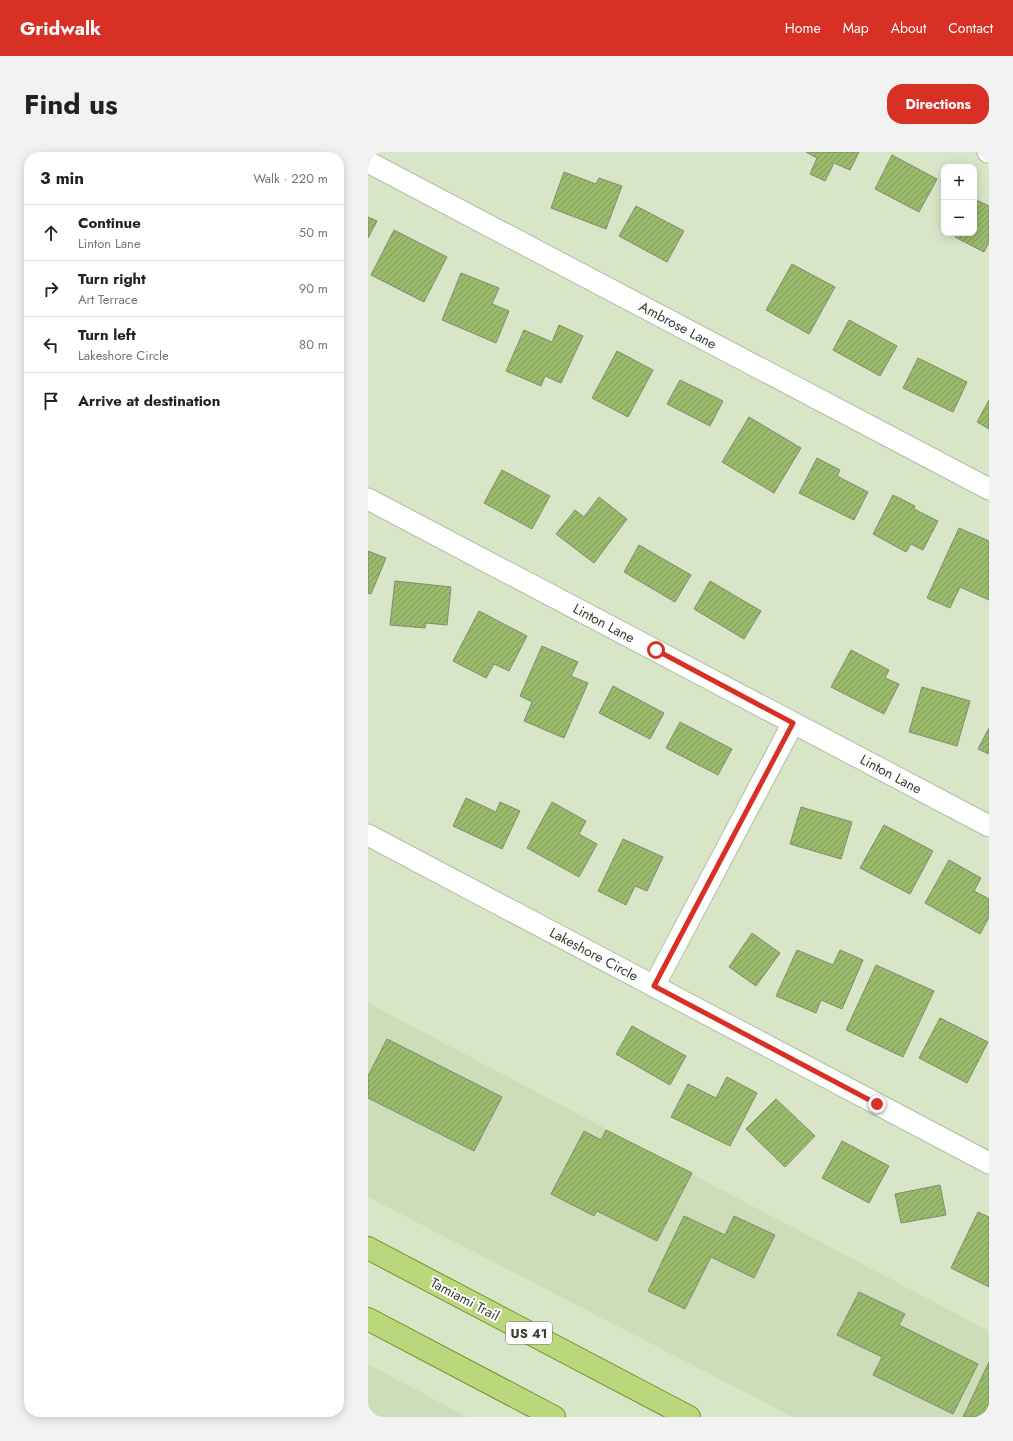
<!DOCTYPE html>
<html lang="en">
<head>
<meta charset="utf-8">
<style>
	:root { --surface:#fff; --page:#f2f2f2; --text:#202124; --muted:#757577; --line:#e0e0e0; --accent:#d93025 }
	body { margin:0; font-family:Jost,sans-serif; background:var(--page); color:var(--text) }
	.controls { position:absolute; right:12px; top:12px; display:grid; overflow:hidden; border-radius:8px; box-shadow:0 2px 10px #0003 }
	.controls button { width:36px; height:36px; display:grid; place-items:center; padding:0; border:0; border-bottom:1px solid var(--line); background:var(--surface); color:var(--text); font:20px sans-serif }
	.stop { position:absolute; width:12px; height:12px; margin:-9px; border:3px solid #d93025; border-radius:50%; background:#fff }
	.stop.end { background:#d93025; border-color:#fff; box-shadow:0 1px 4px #0008 }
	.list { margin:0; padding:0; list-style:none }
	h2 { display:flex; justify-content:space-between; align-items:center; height:52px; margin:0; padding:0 16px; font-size:17px }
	h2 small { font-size:13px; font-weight:400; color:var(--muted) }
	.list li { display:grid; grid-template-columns:26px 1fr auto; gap:12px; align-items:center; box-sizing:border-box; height:56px; padding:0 16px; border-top:1px solid var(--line) }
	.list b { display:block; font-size:15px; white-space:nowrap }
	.list p { margin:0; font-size:13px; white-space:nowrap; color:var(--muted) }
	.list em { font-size:13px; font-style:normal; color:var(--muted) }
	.icon { flex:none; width:22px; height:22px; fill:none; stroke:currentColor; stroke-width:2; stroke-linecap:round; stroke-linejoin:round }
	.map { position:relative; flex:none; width:621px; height:1265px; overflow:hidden; border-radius:16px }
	header { display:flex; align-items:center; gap:24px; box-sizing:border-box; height:56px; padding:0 20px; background:var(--accent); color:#fff }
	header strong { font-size:19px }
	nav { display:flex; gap:22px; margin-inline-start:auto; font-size:14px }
	.intro { display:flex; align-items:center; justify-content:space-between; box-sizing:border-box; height:96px; padding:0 24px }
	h1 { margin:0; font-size:28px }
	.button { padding:10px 18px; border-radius:16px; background:var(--accent); color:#fff; font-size:14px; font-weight:700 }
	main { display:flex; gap:24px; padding:0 24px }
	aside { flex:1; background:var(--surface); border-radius:16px; box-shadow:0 2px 10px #0003 }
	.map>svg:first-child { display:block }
	.built { fill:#ccddb7 }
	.building { fill:url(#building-hatch); stroke:#808c70 }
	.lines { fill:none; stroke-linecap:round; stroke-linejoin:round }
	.minor-casing { stroke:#b0bea0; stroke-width:23 }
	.primary-casing { stroke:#6e9029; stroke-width:24 }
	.minor { stroke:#fff; stroke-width:21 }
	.primary { stroke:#bad77c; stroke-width:22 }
	.route { stroke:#d93025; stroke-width:5 }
	.labels { text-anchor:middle; stroke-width:4; stroke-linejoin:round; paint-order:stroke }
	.shield { fill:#fff; stroke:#73776e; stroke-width:1 }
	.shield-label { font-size:13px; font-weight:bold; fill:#373d30 }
	.street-label { font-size:14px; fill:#373d30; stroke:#fff }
</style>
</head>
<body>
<header>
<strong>Gridwalk</strong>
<nav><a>Home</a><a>Map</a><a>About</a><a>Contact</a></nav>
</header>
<div class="intro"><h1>Find us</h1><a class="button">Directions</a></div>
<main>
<aside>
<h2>3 min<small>Walk · 220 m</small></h2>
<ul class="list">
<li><svg class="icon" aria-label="ahead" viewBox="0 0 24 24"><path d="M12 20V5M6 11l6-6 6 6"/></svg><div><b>Continue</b><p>Linton Lane</p></div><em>50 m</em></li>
<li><svg class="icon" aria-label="right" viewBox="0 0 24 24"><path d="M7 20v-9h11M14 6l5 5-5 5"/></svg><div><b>Turn right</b><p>Art Terrace</p></div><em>90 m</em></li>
<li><svg class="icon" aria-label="left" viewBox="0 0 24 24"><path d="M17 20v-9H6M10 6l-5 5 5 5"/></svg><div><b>Turn left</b><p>Lakeshore Circle</p></div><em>80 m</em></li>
<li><svg class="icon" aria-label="arrive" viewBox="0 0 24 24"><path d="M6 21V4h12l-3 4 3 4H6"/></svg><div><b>Arrive at destination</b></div></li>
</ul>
</aside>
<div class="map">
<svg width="621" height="1265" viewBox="0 0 621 1265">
	<defs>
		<pattern id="building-hatch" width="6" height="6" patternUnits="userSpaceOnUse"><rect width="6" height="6" fill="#9aba6c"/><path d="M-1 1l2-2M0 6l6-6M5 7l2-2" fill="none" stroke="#7e9859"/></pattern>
	</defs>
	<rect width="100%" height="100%" fill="#d8e6c7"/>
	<g class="built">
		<path d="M0 851 621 1179V1265H425L0 1045Z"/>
		<path d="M0 1212 99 1265H0Z"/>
	</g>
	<g class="building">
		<path d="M438 0H491L482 18 466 11 457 29 442 22 449 6Z"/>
		<path d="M524 3 569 27 551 60 507 37Z"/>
		<path d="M196 20 228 32 231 26 254 34 238 77 183 56Z"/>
		<path d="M606 47 621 54V92H620L616 100 587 85 590 81H606Z"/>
		<path d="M268 54 316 79 299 110 251 84Z"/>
		<path d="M0 65 9 69 0 86Z"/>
		<path d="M26 78 79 105 56 150 3 123Z"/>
		<path d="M424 112 467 135 441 182 398 158Z"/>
		<path d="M93 121 131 136 124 152 141 159 128 191 74 168Z"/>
		<path d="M481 168 529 194 512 224 465 198Z"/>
		<path d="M191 173 215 184 193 231 177 224 173 234 138 219 156 178 184 190Z"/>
		<path d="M249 199 285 218 260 265 224 246Z"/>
		<path d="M550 206 599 230 585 260 535 236Z"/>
		<path d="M312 228 355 249 342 274 299 252Z"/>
		<path d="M621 248V277L609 270Z"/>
		<path d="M381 265 433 296 406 341 354 310Z"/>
		<path d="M449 306 472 318 469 324 500 340 486 368 431 341Z"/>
		<path d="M134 318 182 344 164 377 116 351Z"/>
		<path d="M525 343 547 354 546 357 570 369 555 398 543 392 538 400 505 382Z"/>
		<path d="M231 345 259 367 226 411 188 382 207 358 216 365Z"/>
		<path d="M591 376 621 389V448L592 435 582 456 559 446Z"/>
		<path d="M271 393 323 423 307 450 256 420Z"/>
		<path d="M0 399 18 406 3 442 0 441Z"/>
		<path d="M27 429 83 435 79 473 58 471 57 476 22 473Z"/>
		<path d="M342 429 393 459 376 487 326 457Z"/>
		<path d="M111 459 159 484 141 519 126 512 118 526 85 509Z"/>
		<path d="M174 494 210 510 203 524 220 531 196 586 156 569 164 550 152 544Z"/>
		<path d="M483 498 521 518 517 526 531 532 516 562 463 535Z"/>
		<path d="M245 534 296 561 282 587 231 561Z"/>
		<path d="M554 535 602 549 589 594 541 580Z"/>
		<path d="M312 570 364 597 350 623 298 596Z"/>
		<path d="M621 576V602L610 597Z"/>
		<path d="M98 646 128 660 132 650 152 659 134 697 85 674Z"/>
		<path d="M184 650 218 669 211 682 229 692 211 725 159 696Z"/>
		<path d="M433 655 484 670 473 707 422 692Z"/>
		<path d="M516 673 565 699 542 742 492 716Z"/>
		<path d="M255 687 295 705 279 739 267 734 258 753 230 739Z"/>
		<path d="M581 708 613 726 606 739 621 747V765L612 782 557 751Z"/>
		<path d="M384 781 412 801 388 834 361 815Z"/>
		<path d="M429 798 465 813 472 798 495 808 474 857 453 848 448 861 408 844Z"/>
		<path d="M508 813 566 839 535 905 478 878Z"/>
		<path d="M572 866 620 890 599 931 551 906Z"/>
		<path d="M264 874 318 904 302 933 248 902Z"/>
		<path d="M19 887 134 945 106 999 0 946V924Z"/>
		<path d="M359 925 389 941 362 994 303 965 320 932 348 946Z"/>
		<path d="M408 947 447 984 417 1015 378 977Z"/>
		<path d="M238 978 324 1021 289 1089 229 1059 226 1064 183 1042 216 979 233 988Z"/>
		<path d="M474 989 521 1014 501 1051 454 1026Z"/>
		<path d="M572 1033 578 1063 533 1071 527 1042Z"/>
		<path d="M610 1060 621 1065V1135L583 1116Z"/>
		<path d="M316 1064 357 1083 366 1064 407 1083 386 1126 343 1105 317 1157 280 1139Z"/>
		<path d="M491 1140 537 1162 531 1173 610 1212 585 1262 505 1223 514 1205 469 1183Z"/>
		<path d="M621 1210V1265H595Z"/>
	</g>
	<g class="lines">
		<g class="minor-casing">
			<g id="minor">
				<path d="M620 0H621"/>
				<path d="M0 10 621 337"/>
				<path d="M0 347 621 674"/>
				<path d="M0 683 621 1011"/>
				<path d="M286 834 425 571"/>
			</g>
		</g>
		<g class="primary-casing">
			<g id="primary">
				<path d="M0 1096 321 1265"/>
				<path d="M0 1167 186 1265"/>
			</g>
		</g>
		<use href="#minor" class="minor"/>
		<use href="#primary" class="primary"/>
	</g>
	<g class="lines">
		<path class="route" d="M288 498 425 571 286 834 509 952"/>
	</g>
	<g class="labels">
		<rect class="shield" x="138" y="1170" width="46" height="22" rx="3"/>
		<g class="shield-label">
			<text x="161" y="1186">US 41</text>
		</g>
		<g class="street-label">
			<text transform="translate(310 173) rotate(28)" y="5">Ambrose Lane</text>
			<text transform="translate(236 471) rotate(28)" y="5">Linton Lane</text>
			<text transform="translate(523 622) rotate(28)" y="5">Linton Lane</text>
			<text transform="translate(226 802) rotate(28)" y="5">Lakeshore Circle</text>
			<text transform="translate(97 1147) rotate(28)" y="5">Tamiami Trail</text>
		</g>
	</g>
</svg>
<div class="controls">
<button>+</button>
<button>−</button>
</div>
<div class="stop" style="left:288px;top:498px"></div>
<div class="stop end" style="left:509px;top:952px"></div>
</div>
</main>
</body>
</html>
